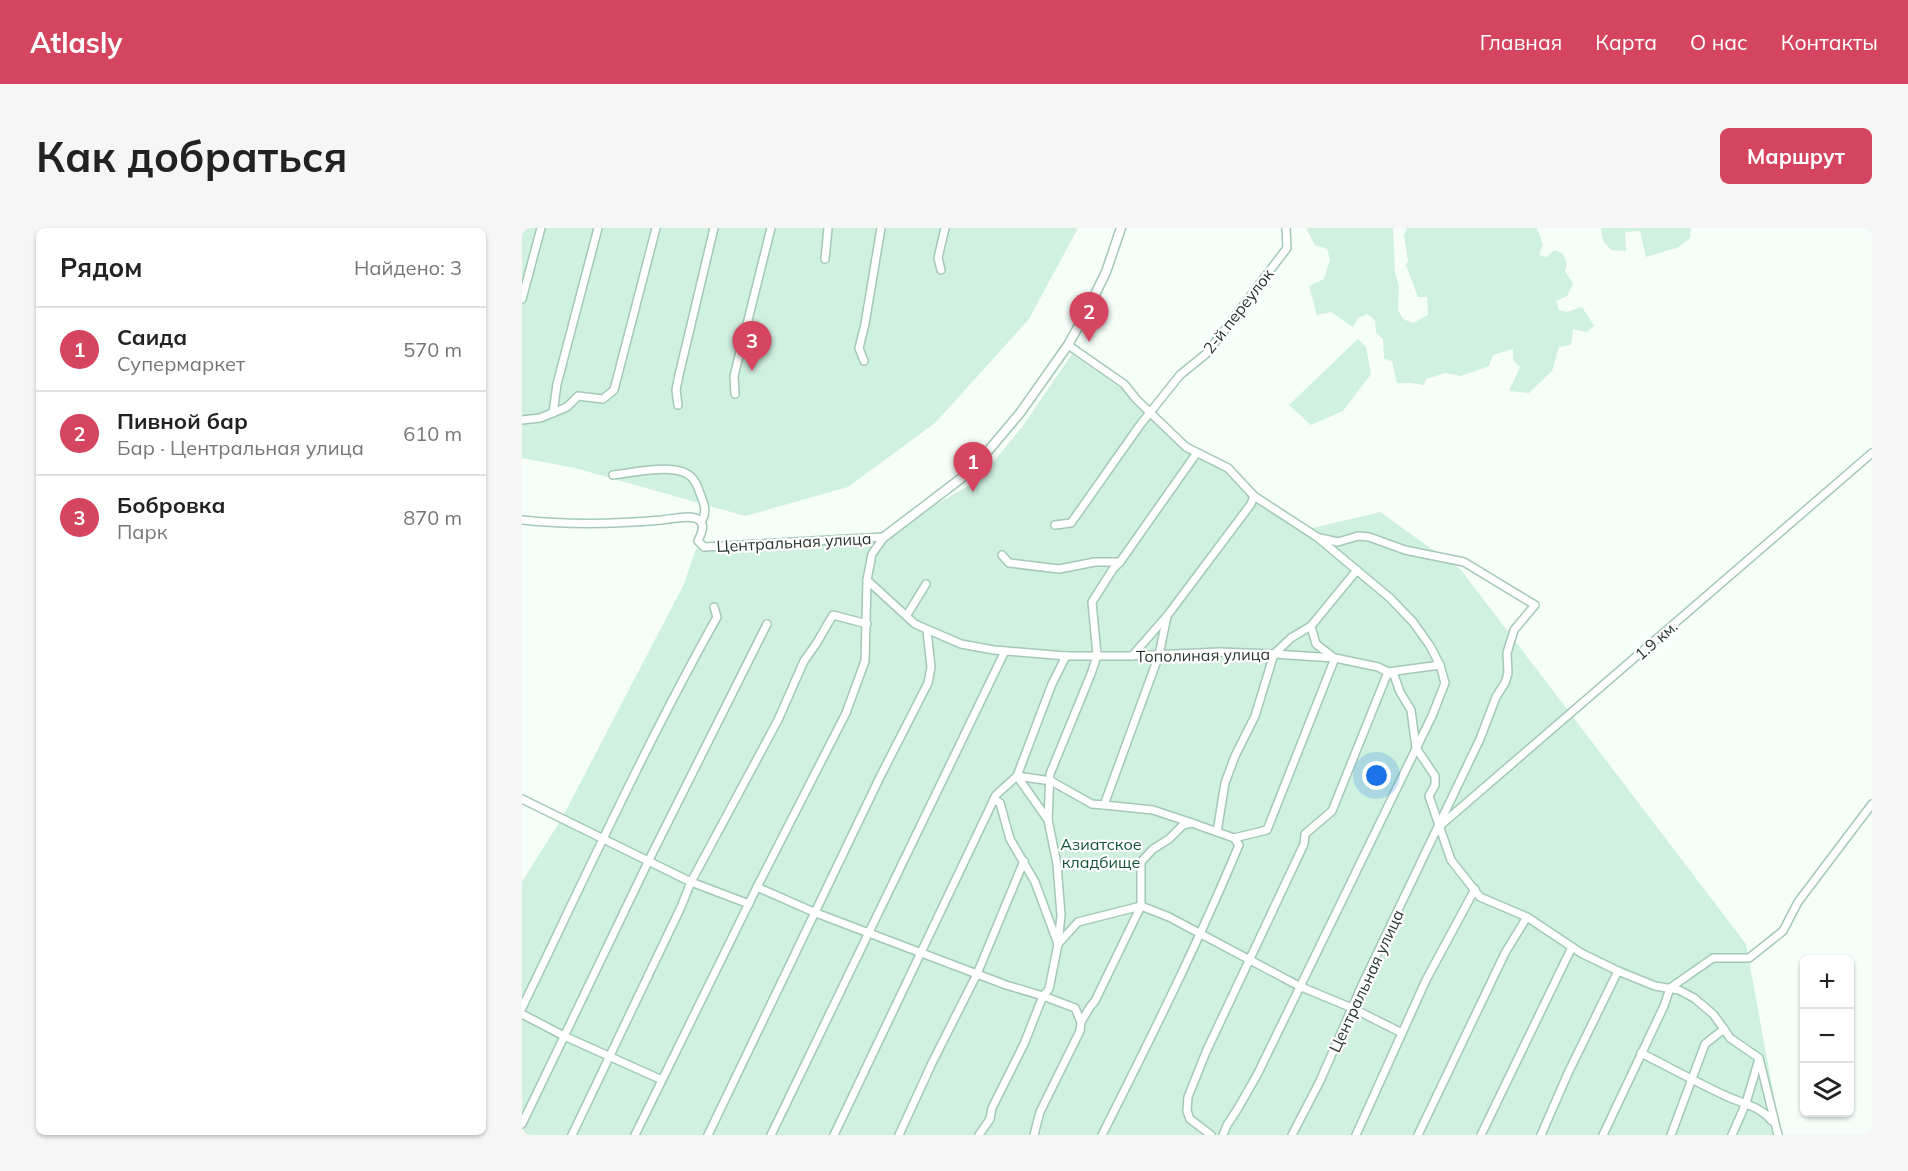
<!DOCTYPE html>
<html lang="ru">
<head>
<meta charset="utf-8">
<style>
	:root { --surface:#fff; --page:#f6f6f6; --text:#222; --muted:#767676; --line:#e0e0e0; --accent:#d54560 }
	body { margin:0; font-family:Mulish,sans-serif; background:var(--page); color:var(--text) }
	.controls { position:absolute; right:18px; bottom:18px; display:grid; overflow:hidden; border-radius:9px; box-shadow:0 2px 4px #0004 }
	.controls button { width:54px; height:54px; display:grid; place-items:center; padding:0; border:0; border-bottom:2px solid var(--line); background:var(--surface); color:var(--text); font:30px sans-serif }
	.you { position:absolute; left:855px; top:548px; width:21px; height:21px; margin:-15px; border:4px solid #fff; border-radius:50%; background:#1a73e8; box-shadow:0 0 0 9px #1a73e833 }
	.badge { display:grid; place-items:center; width:39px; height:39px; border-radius:50%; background:var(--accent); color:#fff; font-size:20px; font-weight:700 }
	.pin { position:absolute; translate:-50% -50px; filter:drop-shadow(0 2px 3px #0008) }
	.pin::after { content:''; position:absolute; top:32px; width:21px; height:18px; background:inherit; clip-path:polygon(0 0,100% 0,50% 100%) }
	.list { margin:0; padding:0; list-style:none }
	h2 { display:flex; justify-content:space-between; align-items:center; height:78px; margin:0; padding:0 24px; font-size:26px }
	h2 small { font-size:20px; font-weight:400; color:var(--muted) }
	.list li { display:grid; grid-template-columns:39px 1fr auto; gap:18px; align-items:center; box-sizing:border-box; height:84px; padding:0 24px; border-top:2px solid var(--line) }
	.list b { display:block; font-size:22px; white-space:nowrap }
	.list p { margin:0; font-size:20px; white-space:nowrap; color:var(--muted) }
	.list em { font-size:20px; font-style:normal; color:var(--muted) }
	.icon { flex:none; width:33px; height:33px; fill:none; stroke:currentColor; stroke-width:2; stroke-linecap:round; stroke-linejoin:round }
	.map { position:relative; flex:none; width:1350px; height:907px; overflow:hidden; border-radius:9px }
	header { display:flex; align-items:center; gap:36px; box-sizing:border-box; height:84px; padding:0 30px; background:var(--accent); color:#fff }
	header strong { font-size:28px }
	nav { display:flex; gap:33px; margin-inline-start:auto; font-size:21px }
	.intro { display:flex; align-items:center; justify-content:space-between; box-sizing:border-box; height:144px; padding:0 36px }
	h1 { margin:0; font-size:42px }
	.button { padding:15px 27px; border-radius:9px; background:var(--accent); color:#fff; font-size:21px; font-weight:700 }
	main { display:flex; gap:36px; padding:0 36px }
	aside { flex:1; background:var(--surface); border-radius:9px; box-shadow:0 2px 4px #0004 }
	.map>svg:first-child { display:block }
	.green { fill:#d0f0e0 }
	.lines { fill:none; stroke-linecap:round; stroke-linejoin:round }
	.minor-casing { stroke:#a3c9b6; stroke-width:10 }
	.tertiary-casing { stroke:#a3c9b6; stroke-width:11 }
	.minor { stroke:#fff; stroke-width:7 }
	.tertiary { stroke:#fff; stroke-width:8 }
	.labels { text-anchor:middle; stroke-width:4.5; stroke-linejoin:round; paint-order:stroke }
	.street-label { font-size:16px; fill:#26352e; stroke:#fff }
	.park-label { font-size:16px; fill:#11523a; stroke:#fff }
</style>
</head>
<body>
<header>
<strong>Atlasly</strong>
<nav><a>Главная</a><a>Карта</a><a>О нас</a><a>Контакты</a></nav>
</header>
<div class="intro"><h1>Как добраться</h1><a class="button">Маршрут</a></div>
<main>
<aside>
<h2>Рядом<small>Найдено: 3</small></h2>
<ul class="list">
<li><span class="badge">1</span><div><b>Саида</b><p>Супермаркет</p></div><em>570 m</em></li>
<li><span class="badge">2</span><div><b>Пивной бар</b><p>Бар · Центральная улица</p></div><em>610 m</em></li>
<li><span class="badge">3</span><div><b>Бобровка</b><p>Парк</p></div><em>870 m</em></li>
</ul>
</aside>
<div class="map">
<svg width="1350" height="907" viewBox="0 0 1350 907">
	<rect width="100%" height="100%" fill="#f6fefa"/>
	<g class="green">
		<path d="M0 0H556L507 91 413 195 326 259 223 288 53 240 0 230Z"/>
		<path d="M784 0H871L873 44 877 58 876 82 881 91 891 95 906 87 905 69H896L884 37 886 33 882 7 885 0H1015L1021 17 1017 27 1024 29 1033 22 1041 26 1045 36 1043 43 1051 56 1045 68 1034 73 1037 82 1045 84 1060 79 1072 98 1065 104 1051 101 1049 117 1037 119 1030 143 1007 165 987 163 998 139 991 132V121L971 127 967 138 939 148 923 145 904 151 902 157 890 155H875L870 133 862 131 861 111 854 105 853 92 845 86 836 90 831 99 809 84 795 87 787 58 802 51 808 32 805 21 793 17Z"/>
		<path d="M1079 0H1169L1168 10 1157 19 1124 29 1118 3 1103 4 1104 23 1089 22 1081 13Z"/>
		<path d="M836 111 844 119 849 146 821 183 789 197 767 177Z"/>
		<path d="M550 126 604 164 778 303 858 284 939 342 1224 716 1259 907H0V654L40 590 162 356 174 321 362 309 407 280 456 253 500 199Z"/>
	</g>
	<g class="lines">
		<g class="minor-casing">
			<g id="minor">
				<path d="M303 31 306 0"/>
				<path d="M419 42 416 30 423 0"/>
				<path d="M0 71 19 0"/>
				<path d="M546 117 602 156 615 172 664 219 706 240 732 268 795 309 868 370 891 394 908 418 918 437 923 455 910 488 735 847 715 882 705 897 701 907"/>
				<path d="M342 133 337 120 343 96 359 0"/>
				<path d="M213 166 212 148 249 0"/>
				<path d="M156 177 154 162 157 147 192 0"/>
				<path d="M31 185 35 156 76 0"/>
				<path d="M0 192 18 190 45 179 56 168 81 171 92 162 134 0"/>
				<path d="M91 247C110 245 158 233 171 251 175 255 177 263 179 268 183 278 185 285 179 294"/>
				<path d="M0 292C46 297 94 296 140 292 149 291 170 286 177 292 184 297 179 306 176 313L182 319 362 309"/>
				<path d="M533 297 549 295 618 197 658 147 685 125 765 20 764 0"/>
				<path d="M480 327 487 335 537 341 573 334H598"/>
				<path d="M345 352 393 396 439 416 472 422 544 428H606L698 424 752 426 813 430 856 439 872 447 878 464 889 482 894 520 913 548V557L907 568 929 632 958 669 1005 689 1059 725 1096 743 1133 758 1157 762 1172 770 1191 786 1202 801"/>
				<path d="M385 387 404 356"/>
				<path d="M789 398 794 416 811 429"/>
				<path d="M752 426 769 410 789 398 835 342"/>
				<path d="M575 427 570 374 591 341 598 334 674 226"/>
				<path d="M610 428 644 389"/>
				<path d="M866 444 918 437"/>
				<path d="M0 571 169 654 227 676"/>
				<path d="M472 571 478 575 488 611 513 654 536 716 556 694 619 678 647 689 777 758 830 780 880 805"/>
				<path d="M526 592 495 548 529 553 570 576 582 577"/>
				<path d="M670 595 631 582 582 577 637 427 645 388 729 276 732 268"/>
				<path d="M920 596 1350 225"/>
				<path d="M695 604 703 555 713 528 733 488 752 426"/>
				<path d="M235 659 294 685 484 757 521 768 553 780 559 794 558 803 518 884 512 907"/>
				<path d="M0 780C63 649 124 516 195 389L192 379"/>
				<path d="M0 786 42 808 140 852"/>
				<path d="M559 794 568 779 573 773 619 678V634L631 621 647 611 661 597 670 595 712 610"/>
				<path d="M1119 825C1147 839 1174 854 1202 867 1220 876 1237 877 1250 893"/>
				<path d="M0 896 127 632 245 396"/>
				<path d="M50 907 159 679 169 654 256 492 282 433 294 416 311 387 345 396"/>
				<path d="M113 907 235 659 324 485 343 433 345 352 350 326 362 309"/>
				<path d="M186 907 358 549 406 455 409 439 405 402"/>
				<path d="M249 907 483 423"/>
				<path d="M312 907 474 567 495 548 530 456 544 428"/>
				<path d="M377 907 410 835 455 746 502 633"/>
				<path d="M457 907 468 891 470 880 502 816 521 768 527 761 536 716 539 687 535 636 526 592 528 546 569 446 575 428"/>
				<path d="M580 907C628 812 676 715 717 617L712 610 745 602 813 430"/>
				<path d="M689 907 668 891 665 883 666 869 684 824 782 616 783 606 810 583 866 444"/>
				<path d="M770 907 798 853 841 755 958 511 974 469 983 455 986 445 985 425 992 402 1013 377 942 334 883 322 847 309 836 308 816 314 798 310"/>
				<path d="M834 907 904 752 953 661"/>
				<path d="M896 907 983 725 1005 689"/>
				<path d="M959 907 1050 719"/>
				<path d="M1019 907 1047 843 1096 743"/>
				<path d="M1081 907 1142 778 1148 760 1191 730H1227L1261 703 1276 674 1350 576"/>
				<path d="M1149 907 1183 816 1202 801 1208 810 1237 830 1256 907"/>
				<path d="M1210 907 1224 875 1237 831"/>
			</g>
		</g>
		<g class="tertiary-casing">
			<path id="tertiary" d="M362 309 450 242 498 185 546 117 565 83 584 44 599 0"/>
		</g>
		<use href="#minor" class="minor"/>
		<use href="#tertiary" class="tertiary"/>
	</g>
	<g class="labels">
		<g class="street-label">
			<text transform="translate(716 83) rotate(-52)" y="6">2-й переулок</text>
			<text transform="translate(272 314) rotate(-3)" y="6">Центральная улица</text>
			<text transform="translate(1134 412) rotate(-41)" y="6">1.9 км.</text>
			<text transform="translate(681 427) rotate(-1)" y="6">Тополиная улица</text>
			<text transform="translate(844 753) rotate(-65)" y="6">Центральная улица</text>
		</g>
		<g class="park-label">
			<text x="579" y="622">Азиатское<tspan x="579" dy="18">кладбище</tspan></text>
		</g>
	</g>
</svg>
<div class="controls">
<button>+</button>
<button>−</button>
<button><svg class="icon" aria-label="layers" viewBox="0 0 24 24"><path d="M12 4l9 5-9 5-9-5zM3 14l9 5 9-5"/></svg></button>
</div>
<div class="you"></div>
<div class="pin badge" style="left:451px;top:264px">1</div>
<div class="pin badge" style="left:567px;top:114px">2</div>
<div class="pin badge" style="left:230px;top:143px">3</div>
</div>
</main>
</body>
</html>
